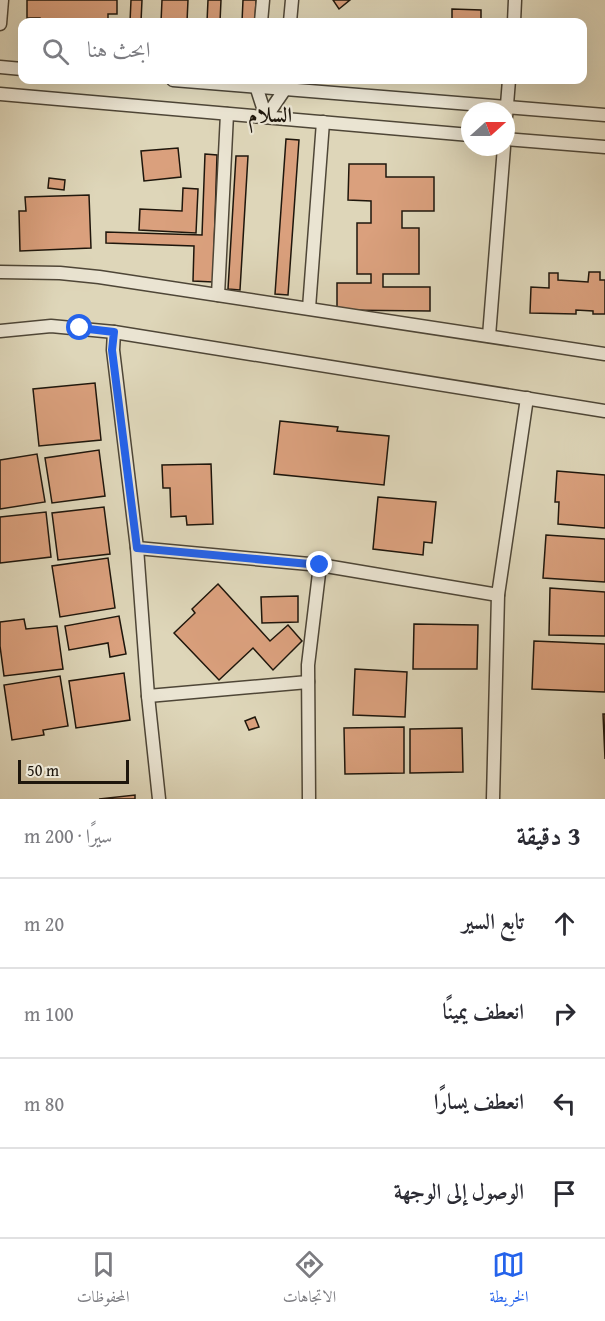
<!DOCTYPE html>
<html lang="ar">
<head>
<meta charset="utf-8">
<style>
	:root { --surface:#fff; --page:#f2f2f3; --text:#2b2b33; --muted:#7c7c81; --line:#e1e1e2; --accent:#2563eb }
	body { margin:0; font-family:"Gentium Book Plus",Amiri,serif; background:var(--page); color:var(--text); direction:rtl }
	.compass { position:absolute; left:461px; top:102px; width:54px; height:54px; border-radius:50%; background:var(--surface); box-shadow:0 6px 24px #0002; rotate:69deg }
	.scale { position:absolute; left:18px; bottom:15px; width:111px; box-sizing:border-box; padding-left:6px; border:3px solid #1e160c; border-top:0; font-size:16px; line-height:21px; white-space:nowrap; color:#1e160c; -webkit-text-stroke:4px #eae4d2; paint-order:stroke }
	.stop { position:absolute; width:18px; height:18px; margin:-14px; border:4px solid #2563eb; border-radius:50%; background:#fff }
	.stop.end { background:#2563eb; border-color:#fff; box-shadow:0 2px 6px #0008 }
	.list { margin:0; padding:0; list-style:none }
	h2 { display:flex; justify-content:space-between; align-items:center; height:78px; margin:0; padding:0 24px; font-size:26px }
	h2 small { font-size:20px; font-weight:400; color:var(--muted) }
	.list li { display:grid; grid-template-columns:39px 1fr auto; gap:18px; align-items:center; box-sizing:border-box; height:90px; padding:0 24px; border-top:2px solid var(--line) }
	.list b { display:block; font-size:22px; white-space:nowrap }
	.list em { font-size:20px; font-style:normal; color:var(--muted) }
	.icon { flex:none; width:33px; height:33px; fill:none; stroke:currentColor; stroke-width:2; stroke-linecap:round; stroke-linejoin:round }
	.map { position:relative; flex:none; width:605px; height:799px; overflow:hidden; direction:ltr }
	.search { position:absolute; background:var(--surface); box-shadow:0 6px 24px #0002; left:18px; right:18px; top:18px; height:66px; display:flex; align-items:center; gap:15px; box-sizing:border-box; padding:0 21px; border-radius:12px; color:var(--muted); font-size:22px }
	.sheet { height:438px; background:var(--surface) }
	nav { display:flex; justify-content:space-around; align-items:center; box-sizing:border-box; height:84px; border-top:2px solid var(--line); background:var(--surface); font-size:16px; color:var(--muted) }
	nav a { display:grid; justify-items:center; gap:3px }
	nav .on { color:var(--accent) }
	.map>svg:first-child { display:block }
	.building { fill:#daa07d; stroke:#1e160c; stroke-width:1.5 }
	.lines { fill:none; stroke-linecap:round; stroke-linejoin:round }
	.minor-casing { stroke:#4e4637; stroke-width:15 }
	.minor { stroke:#eae4d2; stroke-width:12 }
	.route { stroke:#2563eb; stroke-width:8 }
	.labels { text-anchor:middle; stroke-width:4.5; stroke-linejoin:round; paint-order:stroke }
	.neighbourhood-label { font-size:21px; font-weight:bold; fill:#1e160c; stroke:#eae4d2 }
</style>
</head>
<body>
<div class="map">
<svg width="605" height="799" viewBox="0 0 605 799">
	<rect width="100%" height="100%" fill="#ded6b9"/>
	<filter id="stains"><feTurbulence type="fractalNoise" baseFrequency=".00333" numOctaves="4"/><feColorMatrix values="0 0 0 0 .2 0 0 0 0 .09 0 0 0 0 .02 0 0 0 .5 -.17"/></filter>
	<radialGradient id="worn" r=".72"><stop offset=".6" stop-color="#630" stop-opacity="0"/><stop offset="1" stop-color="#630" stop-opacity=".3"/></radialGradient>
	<g class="building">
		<path d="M27 0H117V14H108V22H40V18H27Z"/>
		<path d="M131 0H142L141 22H130Z"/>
		<path d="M162 0H188L187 22H161Z"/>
		<path d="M208 0H221L220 22H207Z"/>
		<path d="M243 0H256L255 22H242Z"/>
		<path d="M333 0H350L339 9Z"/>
		<path d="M452 9 481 10V22H452Z"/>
		<path d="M286 139 299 140 288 295 275 294Z"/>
		<path d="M178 148 181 177 144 181 141 151Z"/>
		<path d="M205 154 217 155 213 282 193 281 194 246 106 243V232L202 235Z"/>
		<path d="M236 156H248L240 290 228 289Z"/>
		<path d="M349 164H386V177H434V211H402V228H419V274H383V287H430V311L337 310V283H371V274H357V223H371V201L348 200Z"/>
		<path d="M49 178 65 180 64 190 48 188Z"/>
		<path d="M183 188 198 189 196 233 139 230 140 209 182 211Z"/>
		<path d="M89 195 91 248 20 251 19 211H26L25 197Z"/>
		<path d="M589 272H600V280H605V314H593V311L576 310V314L530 313 531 287 549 288V273H558V280L588 282Z"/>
		<path d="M95 383 101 440 39 446 33 389Z"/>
		<path d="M280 421 338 427 337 431 389 436 384 485 274 474Z"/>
		<path d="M99 450 105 496 52 503 45 458Z"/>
		<path d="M37 454 45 502 0 509V460Z"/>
		<path d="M211 464 213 524 187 525 186 516 171 517 170 488H163L162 465Z"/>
		<path d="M557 471 605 475V528L558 524 559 502H555Z"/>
		<path d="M378 497 436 502 432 543 424 542 423 555 373 549Z"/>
		<path d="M104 507 110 554 58 560 52 513Z"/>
		<path d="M46 512 51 557 0 563V517Z"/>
		<path d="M546 535 605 539V582L543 578Z"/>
		<path d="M108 558 115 608 60 617 52 566Z"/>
		<path d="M218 584 270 641 288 625 302 641 273 670 253 648 219 680 174 633 195 613 192 609Z"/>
		<path d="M550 588 605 592V636L549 635Z"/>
		<path d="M298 596V622L262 623 261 597Z"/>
		<path d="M119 616 126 654 110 657 108 643 69 650 65 626Z"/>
		<path d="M24 619 26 629 57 626 63 669 4 676 0 646V622Z"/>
		<path d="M414 624 478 625 477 669H413Z"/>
		<path d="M534 641 605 644V692L532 689Z"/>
		<path d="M355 669 407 672 405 717 353 715Z"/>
		<path d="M124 673 130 720 76 728 69 681Z"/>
		<path d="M60 676 68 726 43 730 44 735 12 740 4 685Z"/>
		<path d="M603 714H605V759Z"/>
		<path d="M255 717 259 727 249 730 245 721Z"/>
		<path d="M404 727V773L345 774 344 728Z"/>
		<path d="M462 728 463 772 410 773V729Z"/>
		<path d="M135 795V799H99Z"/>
	</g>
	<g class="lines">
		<g class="minor-casing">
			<g id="minor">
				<path d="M261 22 263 0"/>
				<path d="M290 22 292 0"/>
				<path d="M514 22 515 0"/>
				<path d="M0 24 2 0"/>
				<path d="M0 67 22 69"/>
				<path d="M173 80 605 115"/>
				<path d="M256 81V86L266 117"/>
				<path d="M0 94 470 135"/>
				<path d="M266 117 285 89 286 80"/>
				<path d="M506 117 509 80"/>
				<path d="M506 139 605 147"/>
				<path d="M0 272 60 273 99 277 605 354"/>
				<path d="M218 295 227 114"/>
				<path d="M309 308 323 122"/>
				<path d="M0 331 51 326 114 332 605 411"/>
				<path d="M114 332 113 350 137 548 148 696 159 799"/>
				<path d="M489 336 504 147"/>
				<path d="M137 548 320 565 498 595"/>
				<path d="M148 696 308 682"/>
				<path d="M309 799 308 665 320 565"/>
				<path d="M493 799 498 595 527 398"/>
			</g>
		</g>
		<use href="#minor" class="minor"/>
	</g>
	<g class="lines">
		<path class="route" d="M80 328 114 332 112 350 137 548 320 565"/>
	</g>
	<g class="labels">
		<g class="neighbourhood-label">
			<text x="270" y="122">السلام</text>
		</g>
	</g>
	<rect width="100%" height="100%" filter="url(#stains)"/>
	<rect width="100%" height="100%" fill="url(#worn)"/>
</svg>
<svg class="compass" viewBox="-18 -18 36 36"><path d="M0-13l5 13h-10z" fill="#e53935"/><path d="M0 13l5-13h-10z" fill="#7c7c81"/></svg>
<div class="scale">50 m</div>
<div class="stop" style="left:80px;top:328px"></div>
<div class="stop end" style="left:320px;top:565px"></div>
<div class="search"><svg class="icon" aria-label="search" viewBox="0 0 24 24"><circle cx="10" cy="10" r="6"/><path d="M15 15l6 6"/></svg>ابحث هنا</div>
</div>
<section class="sheet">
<h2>3 دقيقة<small>سيرًا · 200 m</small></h2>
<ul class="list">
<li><svg class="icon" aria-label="ahead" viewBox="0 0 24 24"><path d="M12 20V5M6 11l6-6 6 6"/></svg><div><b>تابع السير</b></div><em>20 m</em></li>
<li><svg class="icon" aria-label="right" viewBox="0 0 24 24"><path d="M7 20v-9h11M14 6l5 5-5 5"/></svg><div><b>انعطف يمينًا</b></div><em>100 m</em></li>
<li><svg class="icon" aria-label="left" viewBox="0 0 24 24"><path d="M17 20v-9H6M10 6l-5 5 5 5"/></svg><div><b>انعطف يسارًا</b></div><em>80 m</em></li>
<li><svg class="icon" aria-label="arrive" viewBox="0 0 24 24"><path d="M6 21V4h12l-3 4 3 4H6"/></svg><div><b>الوصول إلى الوجهة</b></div></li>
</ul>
</section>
<nav>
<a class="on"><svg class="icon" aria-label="map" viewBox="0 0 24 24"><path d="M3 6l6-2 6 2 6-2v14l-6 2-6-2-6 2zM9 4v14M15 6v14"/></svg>الخريطة</a>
<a><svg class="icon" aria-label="directions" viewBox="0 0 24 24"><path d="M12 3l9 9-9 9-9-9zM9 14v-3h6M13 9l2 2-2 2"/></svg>الاتجاهات</a>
<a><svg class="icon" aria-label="saved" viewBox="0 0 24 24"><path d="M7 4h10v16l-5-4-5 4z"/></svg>المحفوظات</a>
</nav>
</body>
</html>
